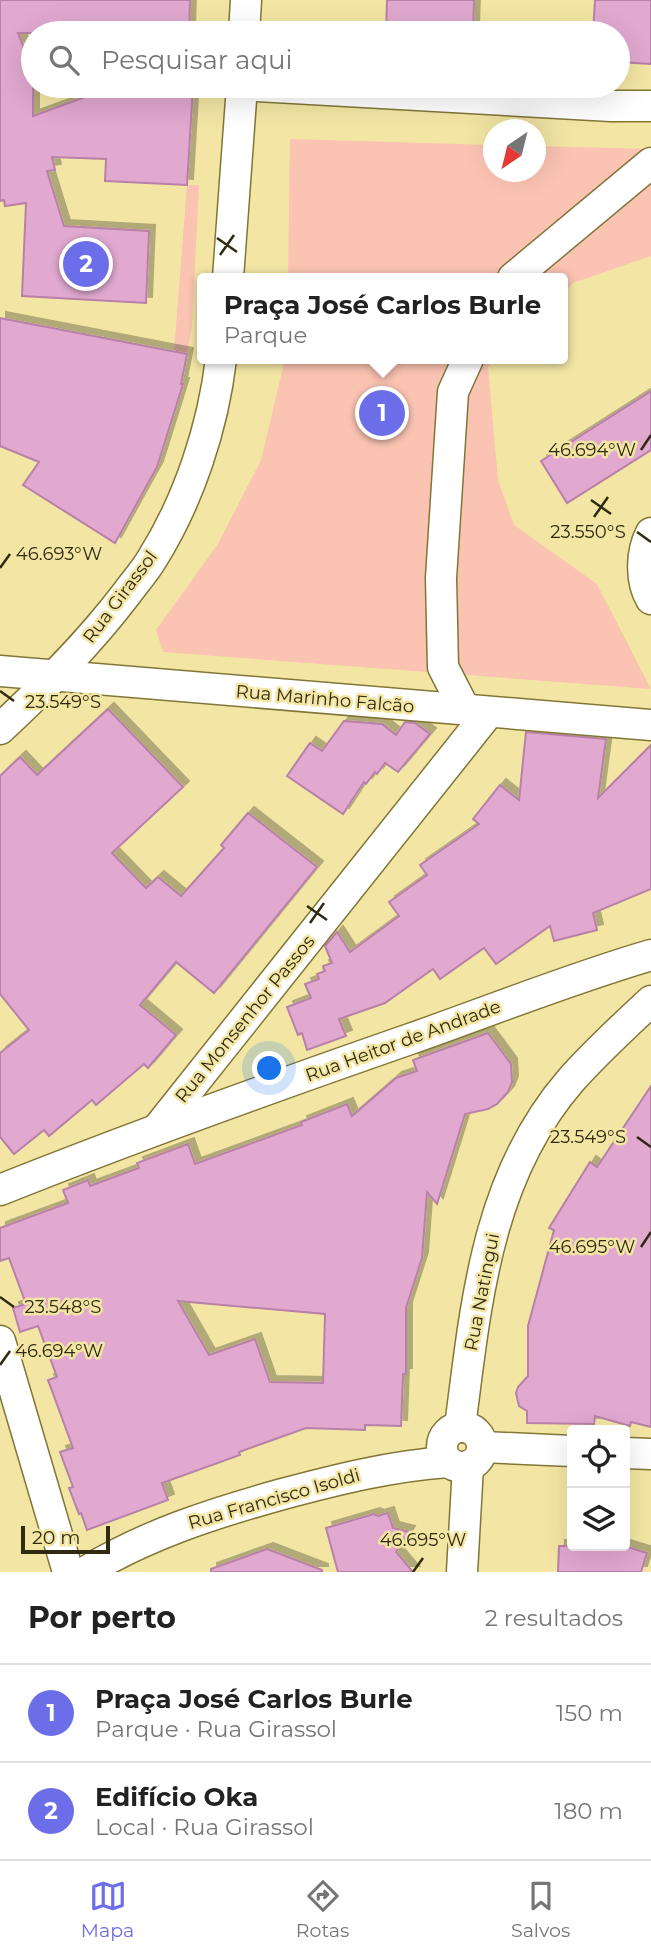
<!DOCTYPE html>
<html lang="pt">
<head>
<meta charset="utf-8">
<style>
	:root { --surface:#fff; --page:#f6f6f6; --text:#222; --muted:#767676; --line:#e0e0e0; --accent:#6b6ee8 }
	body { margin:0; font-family:Montserrat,sans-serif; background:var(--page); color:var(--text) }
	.controls { position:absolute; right:21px; bottom:21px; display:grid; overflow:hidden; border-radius:7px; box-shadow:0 7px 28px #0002 }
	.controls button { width:63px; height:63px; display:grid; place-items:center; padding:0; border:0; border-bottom:2px solid var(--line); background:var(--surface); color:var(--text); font:35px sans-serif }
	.compass { position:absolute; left:483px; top:119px; width:63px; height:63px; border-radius:50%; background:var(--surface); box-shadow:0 7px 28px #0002; rotate:215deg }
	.scale { position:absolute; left:21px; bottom:18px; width:89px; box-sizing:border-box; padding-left:7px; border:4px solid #2f2a10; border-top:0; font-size:19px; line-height:24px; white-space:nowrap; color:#2f2a10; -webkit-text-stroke:5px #f3e6a4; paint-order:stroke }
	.you { position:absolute; left:270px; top:1069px; width:24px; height:24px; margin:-18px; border:5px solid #fff; border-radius:50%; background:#1a73e8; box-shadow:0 0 0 10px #1a73e833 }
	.badge { display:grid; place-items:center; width:46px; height:46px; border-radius:50%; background:var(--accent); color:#fff; font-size:23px; font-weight:700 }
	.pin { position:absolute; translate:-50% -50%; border:4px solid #fff; box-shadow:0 2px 7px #0006 }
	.popup { position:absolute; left:197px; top:273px; width:371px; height:91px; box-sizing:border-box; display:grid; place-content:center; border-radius:7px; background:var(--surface); filter:drop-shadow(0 2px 5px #0005); font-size:23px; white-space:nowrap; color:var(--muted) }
	.popup b { font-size:26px; color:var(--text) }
	.popup::after { content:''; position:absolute; left:50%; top:100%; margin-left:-14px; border:14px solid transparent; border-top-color:var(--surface) }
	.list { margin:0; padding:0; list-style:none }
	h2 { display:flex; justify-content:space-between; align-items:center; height:91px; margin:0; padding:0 28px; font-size:30px }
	h2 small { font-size:23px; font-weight:400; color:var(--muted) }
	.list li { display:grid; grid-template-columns:46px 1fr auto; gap:21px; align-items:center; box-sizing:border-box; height:98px; padding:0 28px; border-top:2px solid var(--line) }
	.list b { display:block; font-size:26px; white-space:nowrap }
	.list p { margin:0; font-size:23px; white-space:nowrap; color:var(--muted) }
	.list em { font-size:23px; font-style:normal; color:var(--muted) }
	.icon { flex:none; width:38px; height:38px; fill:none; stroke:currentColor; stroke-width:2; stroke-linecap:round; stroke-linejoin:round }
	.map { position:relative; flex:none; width:651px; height:1572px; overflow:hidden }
	.search { position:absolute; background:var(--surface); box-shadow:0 7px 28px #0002; left:21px; right:21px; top:21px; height:77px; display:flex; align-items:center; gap:18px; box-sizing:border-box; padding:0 24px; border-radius:38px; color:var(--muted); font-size:26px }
	.sheet { height:287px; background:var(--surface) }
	nav { display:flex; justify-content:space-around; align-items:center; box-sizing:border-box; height:98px; border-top:2px solid var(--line); background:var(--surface); font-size:19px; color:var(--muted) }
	nav a { display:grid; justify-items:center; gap:4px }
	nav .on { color:var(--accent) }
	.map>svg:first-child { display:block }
	.green { fill:#fac3b2 }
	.building { fill:#e1a8d0; stroke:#b881a7; stroke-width:2; fill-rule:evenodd; filter:url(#shadow) }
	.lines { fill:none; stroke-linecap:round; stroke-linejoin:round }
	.minor-casing { stroke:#827637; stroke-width:33 }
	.minor { stroke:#fff; stroke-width:30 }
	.ticks { fill:none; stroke:#2f2a10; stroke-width:2.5 }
	.labels { text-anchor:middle; stroke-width:5; stroke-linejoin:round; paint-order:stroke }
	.street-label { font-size:18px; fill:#2f2a10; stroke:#f3e6a4 }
	.ticks-label { font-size:18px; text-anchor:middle; fill:#2f2a10; stroke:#f3e6a4; stroke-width:5; stroke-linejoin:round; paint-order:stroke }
</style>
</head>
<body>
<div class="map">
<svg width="651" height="1572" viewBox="0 0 651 1572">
	<defs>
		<filter id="shadow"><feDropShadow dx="6" dy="-6" stdDeviation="0" flood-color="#0004"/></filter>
	</defs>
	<rect width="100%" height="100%" fill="#f3e6a4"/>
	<g class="green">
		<path d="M290 139 493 145 494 172H536V146L651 149V256L573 283 562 294V278H288Z"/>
		<path d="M187 185H199L192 326 187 354 174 352Z"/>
		<path d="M285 359H496L488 367 498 480 514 525 597 584 651 689 163 652 156 630 218 544 261 460Z"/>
	</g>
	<g class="building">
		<path d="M0 0H190L189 33H18L33 70V116L85 97V86H193L187 185 105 181 106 159 52 157 55 170 47 171 64 226 149 231 146 303 22 296 26 203 5 206 4 200 0 201Z"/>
		<path d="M387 0H474L473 33H386Z"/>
		<path d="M595 0H651V64L618 62V33H593Z"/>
		<path d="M0 318 187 354 181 384H183L157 467 115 543 23 485 39 462 0 446Z"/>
		<path d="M651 391V450L567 503 541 461Z"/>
		<path d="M108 709 183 787 112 853 146 888 158 877 181 896 224 848 221 845 248 813 317 867 214 993 176 962 140 1005 176 1035 148 1068 144 1064 96 1105 92 1100 49 1136 44 1130 14 1154 0 1137V1053L29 1030 0 994V776L20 757 37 775Z"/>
		<path d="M344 721 382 724 396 735 405 722 415 723 430 734 398 772 385 763 377 774 375 772 366 784 364 782 343 814 287 776 310 743 322 751Z"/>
		<path d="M526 732 606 739 598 798 651 745V889L593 913 597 930 554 941 550 926 496 964 484 948 440 979 433 969 385 1003 339 1019 346 1036 307 1050 302 1033 298 1035 287 1007 311 998 305 984 319 979 317 974 325 971 323 966 332 963 325 946 337 932 350 952 399 916 389 902 427 875 420 865 479 824 473 819 500 785 519 800Z"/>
		<path d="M488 1033 511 1064 512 1082 508 1092 497 1104 488 1109 465 1114 437 1204 427 1192 422 1258 406 1308V1374H403L401 1426 365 1425V1430L306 1428 239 1452 240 1455 162 1483 168 1500 87 1530 81 1513 79 1514 69 1488 73 1487 60 1452 73 1448 48 1380 57 1377 38 1326 20 1332 13 1308 26 1304 9 1258 0 1261V1228L68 1203 63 1190 88 1180 90 1186 139 1168 137 1163 188 1144 195 1164 302 1125 301 1122 347 1104 352 1116 396 1078 417 1071 413 1060ZM178 1301 325 1314 323 1383 270 1382 255 1339 209 1355Z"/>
		<path d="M651 1086V1427L631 1422 630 1426 595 1416 594 1424 527 1423V1411L519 1406 516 1393 518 1387 528 1376V1326L554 1230 549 1228 590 1162 597 1167Z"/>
		<path d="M388 1513 393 1528 409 1532 396 1552 413 1572H338L326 1528 374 1514 378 1516Z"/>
		<path d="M559 1546H624L647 1553 641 1572H558Z"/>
		<path d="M267 1549 322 1570V1572H211V1569Z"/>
	</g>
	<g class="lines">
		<g class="minor-casing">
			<g id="minor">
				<path d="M244 33 246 0"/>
				<path d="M257 86 611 106H651"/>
				<path d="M228 278 242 86"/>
				<path d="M513 278 651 163"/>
				<path d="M651 533C641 552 640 580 651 599"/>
				<path d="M0 671 651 725"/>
				<path d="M465 710 443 667 441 578 453 392 468 359"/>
				<path d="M0 729C46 686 89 643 127 593 135 582 145 571 152 559 189 500 213 427 221 359"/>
				<path d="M158 1128 489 712"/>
				<path d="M0 1190C135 1136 272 1087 410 1039 490 1011 569 979 651 955"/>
				<path d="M0 1341 68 1572"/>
				<circle cx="462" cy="1447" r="20"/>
				<path d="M460 1427C476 1304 486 1178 571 1080 595 1053 624 1026 651 1001"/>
				<path d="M483 1447 572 1451"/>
				<path d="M625 1453 651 1454"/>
				<path d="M85 1572C146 1535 211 1514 279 1495 335 1480 390 1466 448 1462"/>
				<path d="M462 1572 468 1466"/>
			</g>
		</g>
		<use href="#minor" class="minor"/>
	</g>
	<path class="ticks" d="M217 238 237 252M220 255 234 235M641 450 651 435M591 500 611 514M594 517 608 497M637 532 651 542M0 568 10 554M0 691 14 701M307 906 327 920M310 923 324 903M637 1137 651 1147M641 1247 651 1232M0 1297 14 1307M0 1365 10 1351M413 1572 423 1558"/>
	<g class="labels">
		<g class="street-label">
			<text transform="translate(120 597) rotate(-53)" y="6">Rua Girassol</text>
			<text transform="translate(325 699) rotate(5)" y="6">Rua Marinho Falcão</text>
			<text transform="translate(245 1019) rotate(-51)" y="6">Rua Monsenhor Passos</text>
			<text transform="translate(403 1041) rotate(-20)" y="6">Rua Heitor de Andrade</text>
			<text transform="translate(482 1292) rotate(-79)" y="6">Rua Natingui</text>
			<text transform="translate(274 1499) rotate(-16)" y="6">Rua Francisco Isoldi</text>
		</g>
	</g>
	<g class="ticks-label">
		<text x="592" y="456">46.694°W</text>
		<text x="588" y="538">23.550°S</text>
		<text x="59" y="560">46.693°W</text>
		<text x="63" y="708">23.549°S</text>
		<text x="588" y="1143">23.549°S</text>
		<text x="592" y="1253">46.695°W</text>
		<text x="63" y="1313">23.548°S</text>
		<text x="59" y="1357">46.694°W</text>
		<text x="423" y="1546">46.695°W</text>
	</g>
</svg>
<div class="controls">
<button><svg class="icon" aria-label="locate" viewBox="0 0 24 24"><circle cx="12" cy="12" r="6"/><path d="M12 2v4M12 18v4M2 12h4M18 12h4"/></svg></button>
<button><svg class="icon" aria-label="layers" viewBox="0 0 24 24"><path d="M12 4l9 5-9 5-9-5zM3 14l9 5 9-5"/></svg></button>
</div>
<svg class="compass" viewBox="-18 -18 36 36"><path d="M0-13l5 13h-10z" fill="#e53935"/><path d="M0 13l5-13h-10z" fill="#767676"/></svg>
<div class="scale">20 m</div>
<div class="you"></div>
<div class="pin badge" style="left:382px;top:413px">1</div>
<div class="popup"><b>Praça José Carlos Burle</b>Parque</div>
<div class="pin badge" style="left:86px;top:264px">2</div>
<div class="search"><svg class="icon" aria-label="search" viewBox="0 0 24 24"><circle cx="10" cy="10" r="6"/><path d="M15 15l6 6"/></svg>Pesquisar aqui</div>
</div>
<section class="sheet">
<h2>Por perto<small>2 resultados</small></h2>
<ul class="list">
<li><span class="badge">1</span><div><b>Praça José Carlos Burle</b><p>Parque · Rua Girassol</p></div><em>150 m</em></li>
<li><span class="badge">2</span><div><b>Edifício Oka</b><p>Local · Rua Girassol</p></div><em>180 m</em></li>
</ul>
</section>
<nav>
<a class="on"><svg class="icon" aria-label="map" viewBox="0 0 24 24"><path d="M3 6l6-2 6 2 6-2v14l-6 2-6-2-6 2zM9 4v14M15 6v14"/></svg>Mapa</a>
<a><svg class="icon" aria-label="directions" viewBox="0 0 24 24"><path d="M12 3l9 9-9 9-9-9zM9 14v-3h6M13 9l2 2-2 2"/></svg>Rotas</a>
<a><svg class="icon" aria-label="saved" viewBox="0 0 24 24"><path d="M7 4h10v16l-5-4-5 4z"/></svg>Salvos</a>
</nav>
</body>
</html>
